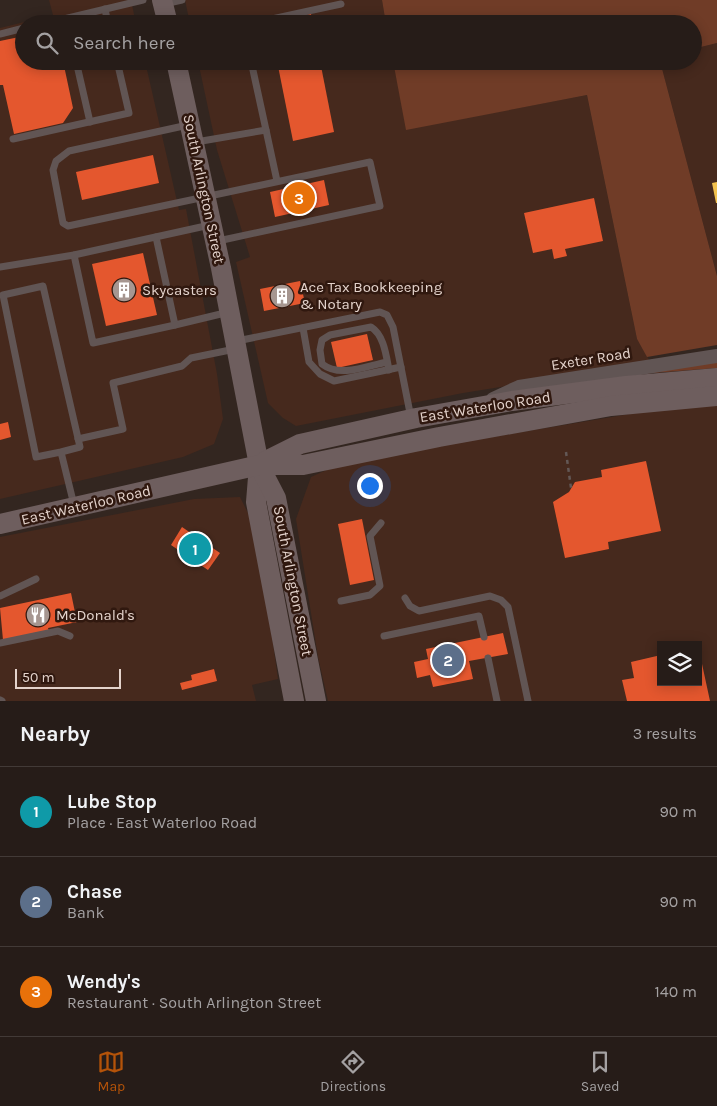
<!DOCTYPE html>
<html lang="en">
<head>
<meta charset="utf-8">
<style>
	:root { --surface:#261c18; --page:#2e2521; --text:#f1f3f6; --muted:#a4a1a2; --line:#423a37; --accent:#b45309 }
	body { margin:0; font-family:Karla,sans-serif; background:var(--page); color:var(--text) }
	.controls { position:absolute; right:15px; bottom:15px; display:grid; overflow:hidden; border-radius:0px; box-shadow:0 2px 12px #0003 }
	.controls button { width:45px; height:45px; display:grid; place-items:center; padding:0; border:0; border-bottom:1px solid var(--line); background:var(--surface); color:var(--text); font:25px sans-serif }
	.scale { position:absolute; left:15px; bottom:12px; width:106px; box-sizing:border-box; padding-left:5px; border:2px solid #e4d3cc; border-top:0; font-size:14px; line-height:18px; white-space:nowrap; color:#e4d3cc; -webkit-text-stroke:4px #30180f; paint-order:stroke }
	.you { position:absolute; left:369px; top:485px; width:18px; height:18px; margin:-12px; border:4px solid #fff; border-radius:50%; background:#1a73e8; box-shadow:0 0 0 8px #1a73e833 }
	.badge { display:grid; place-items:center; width:32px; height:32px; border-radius:50%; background:var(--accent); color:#fff; font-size:16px; font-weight:700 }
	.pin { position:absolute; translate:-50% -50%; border:2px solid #fff; box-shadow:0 1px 5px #0006 }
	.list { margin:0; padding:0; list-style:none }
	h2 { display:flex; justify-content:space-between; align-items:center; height:65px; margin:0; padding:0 20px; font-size:21px }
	h2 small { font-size:16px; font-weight:400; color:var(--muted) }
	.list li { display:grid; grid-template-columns:32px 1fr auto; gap:15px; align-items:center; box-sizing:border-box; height:90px; padding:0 20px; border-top:1px solid var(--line) }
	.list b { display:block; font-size:19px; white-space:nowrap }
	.list p { margin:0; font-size:16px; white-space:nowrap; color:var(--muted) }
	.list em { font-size:16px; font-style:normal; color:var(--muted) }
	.icon { flex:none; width:28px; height:28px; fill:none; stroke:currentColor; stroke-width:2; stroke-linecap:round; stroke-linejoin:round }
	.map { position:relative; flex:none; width:717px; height:701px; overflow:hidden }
	.search { position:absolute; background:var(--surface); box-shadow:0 2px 12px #0003; left:15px; right:15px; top:15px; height:55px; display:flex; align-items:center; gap:12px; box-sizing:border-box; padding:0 18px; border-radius:28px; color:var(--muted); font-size:19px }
	.sheet { height:335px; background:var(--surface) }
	nav { display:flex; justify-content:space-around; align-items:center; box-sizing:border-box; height:70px; border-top:1px solid var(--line); background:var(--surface); font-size:14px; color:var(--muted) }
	nav a { display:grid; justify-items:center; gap:2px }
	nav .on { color:var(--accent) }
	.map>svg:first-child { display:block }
	.built { fill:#46291d; fill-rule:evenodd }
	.green { fill:#703c27 }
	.homes { fill:#f2c14e }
	.shops { fill:#e4572e }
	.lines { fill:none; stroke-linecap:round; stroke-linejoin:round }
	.path { stroke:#635856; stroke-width:2.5; stroke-dasharray:4 4; stroke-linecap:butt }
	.service { stroke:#615554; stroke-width:7 }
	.minor { stroke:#615554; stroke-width:14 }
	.secondary { stroke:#6e5e5e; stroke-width:20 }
	.labels { text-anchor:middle; stroke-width:5; stroke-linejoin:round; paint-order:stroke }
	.street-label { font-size:15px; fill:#e4d3cc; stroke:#30180f }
	.poi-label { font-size:15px; fill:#e4d3cc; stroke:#30180f; text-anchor:start }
</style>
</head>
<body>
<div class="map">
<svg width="717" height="701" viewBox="0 0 717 701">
	<rect width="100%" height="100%" fill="#332620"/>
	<g class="built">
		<path d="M49 0H131L136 24H24V61H145L179 210 186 209 217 374 223 419 214 444 183 457 0 499V28L53 15Z"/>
		<path d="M185 0H382L386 24H190Z"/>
		<path d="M717 43V276L660 61H693V49Z"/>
		<path d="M198 61H393L407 129 587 95 637 339 651 363 463 393 296 426 283 418 268 403 236 262 250 257 217 150Z"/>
		<path d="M717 403V701H328L318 657 296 519 311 477 333 467 425 448 672 407ZM661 645H698V682H661Z"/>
		<path d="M240 497 257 531 278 679 252 685 256 701H0V537L194 499Z"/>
	</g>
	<g class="green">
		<path d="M382 0H717V43L693 49V24H386Z"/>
		<path d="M393 61H660L717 276V345L647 357 637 339 587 95 406 130Z"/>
		<path d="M717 362V368L640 374Z"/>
	</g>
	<path class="homes" d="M717 182V203H716L712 183Z"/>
	<g class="shops">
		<path d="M311 14 313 24H269V23Z"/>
		<path d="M24 36V61H63L73 108 63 123 14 134 3 85H0V41Z"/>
		<path d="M277 61H320L334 132 293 141Z"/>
		<path d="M153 155 159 183 82 200 76 172Z"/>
		<path d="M324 180 329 205 275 217 270 192Z"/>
		<path d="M594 198 603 241 565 249 567 256 554 259 552 249 533 253 524 213Z"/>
		<path d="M143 253 157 315 106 326 92 264Z"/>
		<path d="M300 281 305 303 264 311 260 289Z"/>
		<path d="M367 334 373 360 337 368 331 342Z"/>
		<path d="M8 422 11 437 0 440V424Z"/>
		<path d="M646 461 661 531 608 542 609 549 565 558 553 502 569 492 575 482 602 477 601 470Z"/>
		<path d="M362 519 374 580 350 585 338 524Z"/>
		<path d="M182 527 220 553 208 570 171 545Z"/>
		<path d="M71 593 77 622 48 628 49 631 3 640 0 608Z"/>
		<path d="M503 633 508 654 469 661 473 679 433 687 430 675 417 678 414 662 428 659 426 649Z"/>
		<path d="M699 650 710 701H627L622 680 634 678 631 662 661 655V682H698Z"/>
		<path d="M214 669 217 681 182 690 180 683 192 680 191 675Z"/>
	</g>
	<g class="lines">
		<path class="path" d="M566 452 571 488"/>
		<g class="service">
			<path d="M164 4 182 0"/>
			<path d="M105 9 108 24"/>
			<path d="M43 24 143 0"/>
			<path d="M248 24 341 4"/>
			<path d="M0 34 24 28"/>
			<path d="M76 61 90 122"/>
			<path d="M188 125 69 151 56 161 53 170 63 223 68 226 370 162 380 206 218 241"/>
			<path d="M266 130 277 181"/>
			<path d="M13 139 129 113 117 61"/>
			<path d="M196 142 266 130 251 61"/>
			<path d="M156 237 175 325 229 312"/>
			<path d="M74 255 93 343 175 325"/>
			<path d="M0 267 74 255 210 225"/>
			<path d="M303 328 309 362 320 374 334 381 401 367"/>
			<path d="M237 341 380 312 387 315 393 327 411 418"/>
			<path d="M387 362C367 366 340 378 322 364L320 350 322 340 330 335 371 327C384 335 386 355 389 370"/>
			<path d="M78 439 123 429 113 383 182 366 191 358 235 349"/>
			<path d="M61 452 80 447 43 286 3 295 36 457 61 452 74 505"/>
			<path d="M0 596 36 579"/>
			<path d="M405 598 410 606 419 611 490 596 501 600 508 607 528 701"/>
			<path d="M341 601 370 595 380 586 370 536 381 523"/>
			<path d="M384 636 479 616 484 637"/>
			<path d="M0 643 58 631 70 636"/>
			<path d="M488 658 497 701"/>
			<path d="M0 700 2 701"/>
		</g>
		<path class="minor" d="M493 399 519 387 717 356"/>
		<g class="secondary">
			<path d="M162 0 168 24"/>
			<path d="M176 61 221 268 259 465 256 502 294 701"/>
			<path d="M264 462 300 444 416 418 512 401 626 386 717 378"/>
			<path d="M259 465 276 498 316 701"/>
			<path d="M0 524 259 465H303L439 437 611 406 717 396"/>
		</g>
	</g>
	<defs>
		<g id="building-disc" transform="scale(1.25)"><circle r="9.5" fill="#a69690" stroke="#30180f"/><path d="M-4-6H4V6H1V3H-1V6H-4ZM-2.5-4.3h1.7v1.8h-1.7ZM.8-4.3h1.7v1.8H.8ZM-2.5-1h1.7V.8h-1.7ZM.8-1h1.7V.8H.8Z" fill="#fff"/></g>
		<g id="restaurant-disc" transform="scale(1.25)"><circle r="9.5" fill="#a69690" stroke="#30180f"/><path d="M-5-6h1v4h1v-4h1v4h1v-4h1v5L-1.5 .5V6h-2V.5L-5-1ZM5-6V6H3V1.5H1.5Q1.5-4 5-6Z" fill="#fff"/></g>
	</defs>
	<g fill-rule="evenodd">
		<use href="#building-disc" x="124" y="290"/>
		<use href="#building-disc" x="282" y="296"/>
		<use href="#restaurant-disc" x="38" y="615"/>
	</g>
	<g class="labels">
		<g class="street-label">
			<text transform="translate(204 189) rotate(78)" y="5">South Arlington Street</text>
			<text transform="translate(591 359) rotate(-9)" y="5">Exeter Road</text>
			<text transform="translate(485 407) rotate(-9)" y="5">East Waterloo Road</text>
			<text transform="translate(86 505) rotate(-13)" y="5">East Waterloo Road</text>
			<text transform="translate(293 581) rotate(79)" y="5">South Arlington Street</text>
		</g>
		<g class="poi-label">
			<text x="300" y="292">Ace Tax Bookkeeping<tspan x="300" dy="17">&amp; Notary</tspan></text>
			<text x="142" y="295">Skycasters</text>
			<text x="56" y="620">McDonald's</text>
		</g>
	</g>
</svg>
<div class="controls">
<button><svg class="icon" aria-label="layers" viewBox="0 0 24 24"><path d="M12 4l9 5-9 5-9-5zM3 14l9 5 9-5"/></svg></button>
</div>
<div class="scale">50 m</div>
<div class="you"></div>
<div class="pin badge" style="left:195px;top:549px;background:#0f9aa8">1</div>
<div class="pin badge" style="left:448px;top:660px;background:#5c6f8a">2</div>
<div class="pin badge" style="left:299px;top:198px;background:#e8710a">3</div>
<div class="search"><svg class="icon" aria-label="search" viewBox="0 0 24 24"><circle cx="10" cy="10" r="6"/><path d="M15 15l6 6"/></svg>Search here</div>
</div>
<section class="sheet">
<h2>Nearby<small>3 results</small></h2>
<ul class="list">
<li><span class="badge" style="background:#0f9aa8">1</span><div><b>Lube Stop</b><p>Place · East Waterloo Road</p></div><em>90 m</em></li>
<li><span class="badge" style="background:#5c6f8a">2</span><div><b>Chase</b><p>Bank</p></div><em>90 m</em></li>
<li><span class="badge" style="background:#e8710a">3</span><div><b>Wendy's</b><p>Restaurant · South Arlington Street</p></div><em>140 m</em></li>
</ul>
</section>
<nav>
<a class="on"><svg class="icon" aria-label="map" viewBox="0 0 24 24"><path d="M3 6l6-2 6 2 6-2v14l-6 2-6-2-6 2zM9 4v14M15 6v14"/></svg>Map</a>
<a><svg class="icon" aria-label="directions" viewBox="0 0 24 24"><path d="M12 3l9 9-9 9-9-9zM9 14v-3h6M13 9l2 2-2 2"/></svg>Directions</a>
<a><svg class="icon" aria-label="saved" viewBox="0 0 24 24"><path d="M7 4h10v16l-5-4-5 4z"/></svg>Saved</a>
</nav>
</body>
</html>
